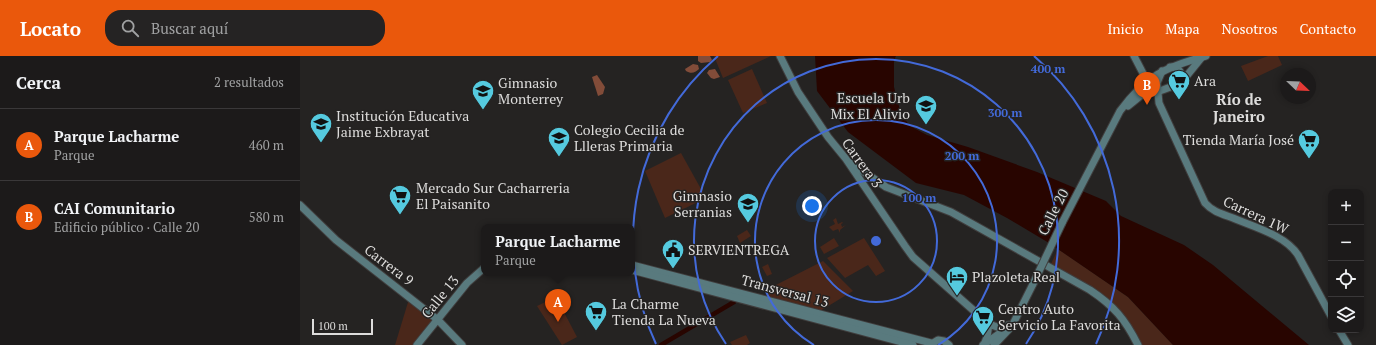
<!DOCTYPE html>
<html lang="es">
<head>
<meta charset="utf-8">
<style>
	:root { --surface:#1c1a1a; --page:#252323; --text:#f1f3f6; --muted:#a0a1a2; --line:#3a3839; --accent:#ea580c }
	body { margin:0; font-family:"PT Serif",serif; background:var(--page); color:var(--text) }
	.controls { position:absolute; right:12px; bottom:12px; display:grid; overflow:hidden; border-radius:8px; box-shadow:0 2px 6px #0003 }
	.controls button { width:36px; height:36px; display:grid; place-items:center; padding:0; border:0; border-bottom:1px solid var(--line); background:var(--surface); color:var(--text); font:20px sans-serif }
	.compass { position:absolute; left:980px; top:12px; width:36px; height:36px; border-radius:50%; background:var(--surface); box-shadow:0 2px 6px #0003; rotate:113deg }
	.scale { position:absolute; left:12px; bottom:10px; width:61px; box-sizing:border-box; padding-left:4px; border:2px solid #dddcdb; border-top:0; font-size:11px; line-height:14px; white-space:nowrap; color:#dddcdb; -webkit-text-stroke:3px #252322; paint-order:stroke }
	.you { position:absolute; left:512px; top:150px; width:14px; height:14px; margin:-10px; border:3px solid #fff; border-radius:50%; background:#1a73e8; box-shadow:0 0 0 6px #1a73e833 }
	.badge { display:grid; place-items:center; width:26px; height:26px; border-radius:50%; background:var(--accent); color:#fff; font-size:13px; font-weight:700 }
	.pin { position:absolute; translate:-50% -33px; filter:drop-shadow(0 1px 2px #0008) }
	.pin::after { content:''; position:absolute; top:21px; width:14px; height:12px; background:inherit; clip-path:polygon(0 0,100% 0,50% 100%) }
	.popup { position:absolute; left:181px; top:168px; width:154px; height:52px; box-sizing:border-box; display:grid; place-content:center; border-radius:8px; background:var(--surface); filter:drop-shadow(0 1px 3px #0005); font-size:13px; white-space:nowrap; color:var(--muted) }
	.popup b { font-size:15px; color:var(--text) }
	.popup::after { content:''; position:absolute; left:50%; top:100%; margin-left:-8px; border:8px solid transparent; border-top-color:var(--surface) }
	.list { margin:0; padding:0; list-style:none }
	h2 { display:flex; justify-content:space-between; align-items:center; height:52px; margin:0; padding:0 16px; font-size:17px }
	h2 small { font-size:13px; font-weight:400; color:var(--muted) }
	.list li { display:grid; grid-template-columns:26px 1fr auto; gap:12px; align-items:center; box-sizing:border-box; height:72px; padding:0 16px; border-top:1px solid var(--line) }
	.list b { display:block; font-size:15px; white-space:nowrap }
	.list p { margin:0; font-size:13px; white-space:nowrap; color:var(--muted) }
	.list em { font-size:13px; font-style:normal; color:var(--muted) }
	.icon { flex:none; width:22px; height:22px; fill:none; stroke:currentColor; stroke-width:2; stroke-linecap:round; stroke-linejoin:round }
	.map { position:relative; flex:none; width:1076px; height:289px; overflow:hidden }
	header { display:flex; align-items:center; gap:24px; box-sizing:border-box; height:56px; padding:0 20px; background:var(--accent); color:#fff }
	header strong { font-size:19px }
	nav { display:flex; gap:22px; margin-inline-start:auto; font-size:14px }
	.search { width:280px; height:36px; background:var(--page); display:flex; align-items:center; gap:10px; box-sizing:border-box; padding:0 14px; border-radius:16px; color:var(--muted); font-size:15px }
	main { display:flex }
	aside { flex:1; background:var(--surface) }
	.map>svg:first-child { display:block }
	.green { fill:#4a271a }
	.forest { fill:#824c39 }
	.water { fill:#280500 }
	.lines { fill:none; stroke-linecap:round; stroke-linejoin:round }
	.canal { stroke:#280500; stroke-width:4.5 }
	.secondary-casing { stroke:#403e3e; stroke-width:9 }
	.secondary { stroke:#597a7e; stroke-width:7 }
	.secondary-bridge-casing { stroke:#403e3e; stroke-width:9; stroke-linecap:butt }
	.secondary-bridge { stroke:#597a7e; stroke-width:7 }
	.ring { fill:none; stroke:#436ad9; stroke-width:2 }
	.labels { text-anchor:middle; stroke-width:3; stroke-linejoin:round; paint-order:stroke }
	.poi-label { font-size:14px; fill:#dddcdb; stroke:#252322; text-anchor:start }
	.street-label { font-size:14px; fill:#dddcdb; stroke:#252322 }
	.neighbourhood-label { font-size:15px; font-weight:bold; fill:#dddcdb; stroke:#252322 }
	.centre { fill:#436ad9; stroke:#252322; stroke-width:2 }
	.ring-label { font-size:12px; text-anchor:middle; font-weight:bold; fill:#436ad9; stroke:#252322; stroke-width:3; stroke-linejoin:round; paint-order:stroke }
</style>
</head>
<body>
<header>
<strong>Locato</strong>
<div class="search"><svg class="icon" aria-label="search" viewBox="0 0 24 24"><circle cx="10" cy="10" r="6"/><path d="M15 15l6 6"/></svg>Buscar aquí</div>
<nav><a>Inicio</a><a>Mapa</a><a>Nosotros</a><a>Contacto</a></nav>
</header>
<main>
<aside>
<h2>Cerca<small>2 resultados</small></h2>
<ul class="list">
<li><span class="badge">A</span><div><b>Parque Lacharme</b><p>Parque</p></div><em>460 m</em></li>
<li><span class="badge">B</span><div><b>CAI Comunitario</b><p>Edificio público · Calle 20</p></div><em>580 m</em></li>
</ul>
</aside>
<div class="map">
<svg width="1076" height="289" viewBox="0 0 1076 289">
	<rect width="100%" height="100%" fill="#252322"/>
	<g class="green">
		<path d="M414 0H471L423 22Z"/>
		<path d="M968 0H978L982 9 948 25 941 10Z"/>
		<path d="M452 13 467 47 443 57 428 24Z"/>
		<path d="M381 97 406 142 365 162 345 115Z"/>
		<path d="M536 162 538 168 542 166 543 167 541 168 542 171 546 169 540 174V177L538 173 533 175 529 171 535 168 533 164Z"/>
		<path d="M447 174 451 180 440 187 437 180Z"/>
		<path d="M534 182 539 190 524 198 520 191Z"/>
		<path d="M564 182 585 215 576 220 568 209 545 222 527 202Z"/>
		<path d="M758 193 828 241 873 289H840C836 280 831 270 826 262 809 236 776 224 750 210Z"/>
		<path d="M523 205 553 235 520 255 469 241 466 234Z"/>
		<path d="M468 208 472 218 467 220 462 211Z"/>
		<path d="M256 241 277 281 262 289 237 250Z"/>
		<path d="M109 243 136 265 117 289H95Z"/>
		<path d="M446 279 450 287 447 289H432L430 286Z"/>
	</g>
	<g class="forest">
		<path d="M398 0H410L412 4 410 6 401 7 398 5Z"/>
		<path d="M393 8 398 9 399 13C395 17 391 18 386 15L385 13Z"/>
		<path d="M415 13 420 21 414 23 411 22 407 17 409 14Z"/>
		<path d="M297 19 305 31 303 38 298 40 292 21Z"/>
	</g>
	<path class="water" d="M515 0H596L594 4V31L601 58 610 70 627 79 668 91 737 116 806 145 821 160 884 189 913 209 1009 289H873L828 241 749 187 707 162 664 139 616 127 548 76 517 35Z"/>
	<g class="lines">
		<path class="canal" d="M361 289 434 246"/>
		<g class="secondary-casing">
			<g id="secondary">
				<path d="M480 0 498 36 528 81 546 103 605 190 613 201 689 268 697 271 709 269"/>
				<path d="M834 0 847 25"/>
				<path d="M870 11C879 10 884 18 880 26"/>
				<path d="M862 15 857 27 859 47 905 147C913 156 922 158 933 162 954 171 985 179 998 199L1031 260"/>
				<path d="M828 50 844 37 857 36 876 29 885 22 902 1"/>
				<path d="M551 107 586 131 651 156 790 234C814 250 825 263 838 289"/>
				<path d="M0 149 36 184 138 264 162 289"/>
				<path d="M762 167 820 55C846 20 865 11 906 0"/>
				<path d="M332 209 631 287"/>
				<path d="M332 214 613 289"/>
				<path d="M1039 274 1048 289"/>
				<path d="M117 289 167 227 184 212"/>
				<path d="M630 289 638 284 644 285 649 289"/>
				<path d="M683 289 699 278"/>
				<path d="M684 289 687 281 689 268"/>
				<path d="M694 289 712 270 733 228"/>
			</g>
		</g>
		<use href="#secondary" class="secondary"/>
		<g class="secondary-bridge-casing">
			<path id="secondary-bridge" d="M733 228 762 167"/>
		</g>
		<use href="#secondary-bridge" class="secondary-bridge"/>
	</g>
	<g class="ring">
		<circle cx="576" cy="185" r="61"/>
		<path d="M514 289A121 121 0 1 1 638 289"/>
		<path d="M426 288A182 182 0 1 1 726 288"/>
		<path d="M356 288A243 243 0 0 1 418 0M734 0A243 243 0 0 1 796 288"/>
	</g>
	<defs>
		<g id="supermarket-pin" transform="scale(1.15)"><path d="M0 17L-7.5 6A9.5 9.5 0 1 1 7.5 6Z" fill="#55cadf" stroke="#252322"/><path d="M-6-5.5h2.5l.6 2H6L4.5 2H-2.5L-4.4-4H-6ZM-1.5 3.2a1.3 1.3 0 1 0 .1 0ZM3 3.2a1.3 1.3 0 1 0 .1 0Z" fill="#111"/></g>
		<g id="school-pin" transform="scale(1.15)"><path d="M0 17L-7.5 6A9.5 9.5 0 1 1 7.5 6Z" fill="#55cadf" stroke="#252322"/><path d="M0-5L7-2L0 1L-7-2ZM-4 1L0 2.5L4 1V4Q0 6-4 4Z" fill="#111"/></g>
		<g id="civic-pin" transform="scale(1.15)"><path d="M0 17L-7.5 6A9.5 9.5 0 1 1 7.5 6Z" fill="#55cadf" stroke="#252322"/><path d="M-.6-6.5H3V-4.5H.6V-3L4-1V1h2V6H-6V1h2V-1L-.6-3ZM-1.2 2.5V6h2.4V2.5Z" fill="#111"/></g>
		<g id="hotel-pin" transform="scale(1.15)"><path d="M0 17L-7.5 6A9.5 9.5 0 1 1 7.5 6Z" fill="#55cadf" stroke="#252322"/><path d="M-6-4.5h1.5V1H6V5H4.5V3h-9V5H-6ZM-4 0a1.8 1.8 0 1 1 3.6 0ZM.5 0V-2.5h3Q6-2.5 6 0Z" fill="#111"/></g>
	</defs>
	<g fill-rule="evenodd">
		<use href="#supermarket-pin" x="879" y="25"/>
		<use href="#school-pin" x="183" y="35"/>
		<use href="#school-pin" x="626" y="50"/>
		<use href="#school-pin" x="21" y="68"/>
		<use href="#school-pin" x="259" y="82"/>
		<use href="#supermarket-pin" x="1009" y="84"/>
		<use href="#supermarket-pin" x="100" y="140"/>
		<use href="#school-pin" x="448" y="148"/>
		<use href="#civic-pin" x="373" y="194"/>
		<use href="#hotel-pin" x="657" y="221"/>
		<use href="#supermarket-pin" x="296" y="256"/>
		<use href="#supermarket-pin" x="683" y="261"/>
	</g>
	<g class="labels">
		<g class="poi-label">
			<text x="894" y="30">Ara</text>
			<text x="198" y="32">Gimnasio<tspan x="198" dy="16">Monterrey</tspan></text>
			<text x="610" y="47" text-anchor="end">Escuela Urb<tspan x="610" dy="16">Mix El Alivio</tspan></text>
			<text x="36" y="65">Institución Educativa<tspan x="36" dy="16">Jaime Exbrayat</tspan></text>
			<text x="274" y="79">Colegio Cecilia de<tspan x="274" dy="16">Llleras Primaria</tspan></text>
			<text x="994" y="89" text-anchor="end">Tienda María José</text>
			<text x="116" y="137">Mercado Sur Cacharreria<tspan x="116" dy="16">El Paisanito</tspan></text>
			<text x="432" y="145" text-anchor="end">Gimnasio<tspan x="432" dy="16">Serranias</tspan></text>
			<text x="388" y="199">SERVIENTREGA</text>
			<text x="672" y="226">Plazoleta Real</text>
			<text x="312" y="253">La Charme<tspan x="312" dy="16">Tienda La Nueva</tspan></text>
			<text x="698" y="258">Centro Auto<tspan x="698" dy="16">Servicio La Favorita</tspan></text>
		</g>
		<g class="street-label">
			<text transform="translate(562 107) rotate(54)" y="5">Carrera 3</text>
			<text transform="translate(753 156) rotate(-63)" y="5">Calle 20</text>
			<text transform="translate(956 159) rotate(25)" y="5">Carrera 1W</text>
			<text transform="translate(89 209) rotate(37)" y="5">Carrera 9</text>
			<text transform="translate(485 235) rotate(15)" y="5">Transversal 13</text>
			<text transform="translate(140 241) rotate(-51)" y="5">Calle 13</text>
		</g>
		<g class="neighbourhood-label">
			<text x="939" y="49">Río de<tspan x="939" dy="17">Janeiro</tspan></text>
		</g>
	</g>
	<circle cx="576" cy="185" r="6" class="centre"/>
	<g class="ring-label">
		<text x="748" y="17">400 m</text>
		<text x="705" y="61">300 m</text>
		<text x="662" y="104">200 m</text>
		<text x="619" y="146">100 m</text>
	</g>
</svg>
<div class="controls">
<button>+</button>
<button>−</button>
<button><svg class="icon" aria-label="locate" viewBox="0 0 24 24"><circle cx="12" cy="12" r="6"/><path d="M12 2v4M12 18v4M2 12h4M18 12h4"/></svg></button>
<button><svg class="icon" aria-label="layers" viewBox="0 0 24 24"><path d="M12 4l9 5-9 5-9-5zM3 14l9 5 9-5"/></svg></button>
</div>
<svg class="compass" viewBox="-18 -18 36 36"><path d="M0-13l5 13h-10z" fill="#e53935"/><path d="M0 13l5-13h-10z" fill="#a0a1a2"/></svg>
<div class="scale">100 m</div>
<div class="you"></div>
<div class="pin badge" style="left:258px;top:266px">A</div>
<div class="popup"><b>Parque Lacharme</b>Parque</div>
<div class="pin badge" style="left:847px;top:49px">B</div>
</div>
</main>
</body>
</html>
